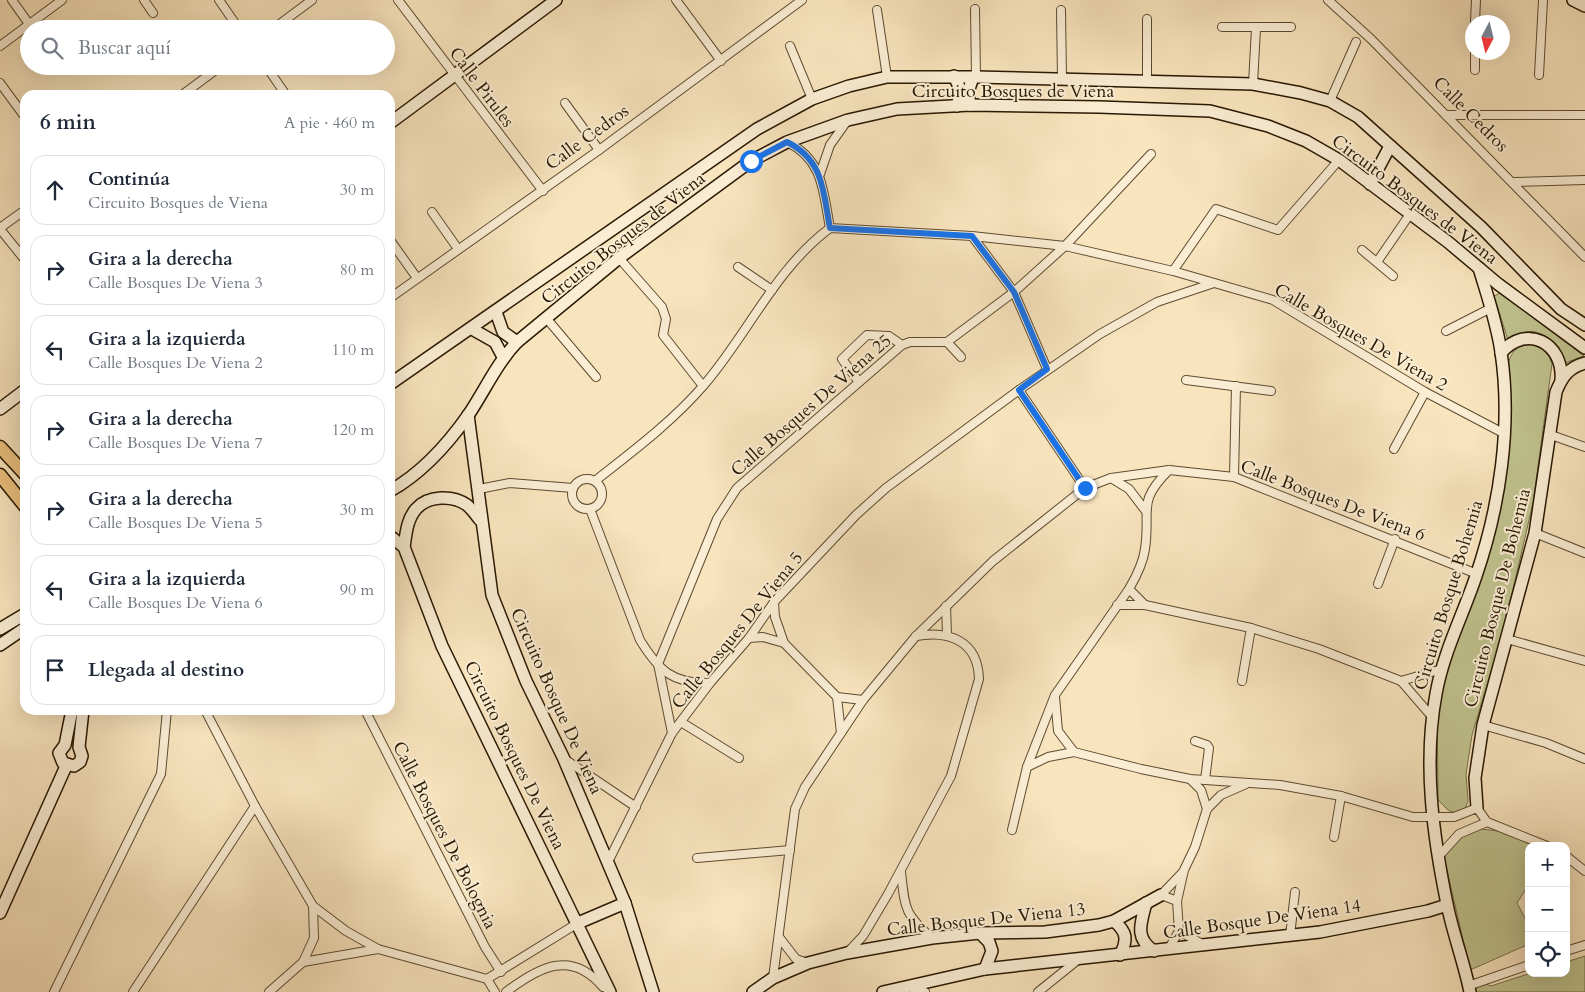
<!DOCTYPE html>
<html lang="es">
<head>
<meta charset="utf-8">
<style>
	:root { --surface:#fff; --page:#f6f6f7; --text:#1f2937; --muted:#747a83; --line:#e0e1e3 }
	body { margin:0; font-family:Cardo,serif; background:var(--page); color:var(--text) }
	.controls { position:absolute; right:15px; bottom:15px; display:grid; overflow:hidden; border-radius:10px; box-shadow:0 5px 20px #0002 }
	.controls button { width:45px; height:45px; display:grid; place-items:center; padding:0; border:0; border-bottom:1px solid var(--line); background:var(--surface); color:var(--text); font:25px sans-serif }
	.compass { position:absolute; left:1465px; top:15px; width:45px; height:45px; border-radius:50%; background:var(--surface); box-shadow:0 5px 20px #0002; rotate:187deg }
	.stop { position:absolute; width:15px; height:15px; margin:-11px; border:4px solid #1a73e8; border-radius:50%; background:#fff }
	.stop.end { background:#1a73e8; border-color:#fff; box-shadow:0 1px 5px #0008 }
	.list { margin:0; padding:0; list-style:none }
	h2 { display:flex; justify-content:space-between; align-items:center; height:65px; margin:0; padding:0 20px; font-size:21px }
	h2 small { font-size:16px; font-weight:400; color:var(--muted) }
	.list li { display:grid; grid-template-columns:32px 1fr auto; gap:15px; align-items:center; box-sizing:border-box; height:70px; margin:0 10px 10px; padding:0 10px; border:1px solid var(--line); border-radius:15px }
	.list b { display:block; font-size:19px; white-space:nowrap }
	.list p { margin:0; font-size:16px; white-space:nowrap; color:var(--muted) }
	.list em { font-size:16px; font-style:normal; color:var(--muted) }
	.icon { flex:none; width:28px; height:28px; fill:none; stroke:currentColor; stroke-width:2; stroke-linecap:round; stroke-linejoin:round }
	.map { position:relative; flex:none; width:1585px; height:992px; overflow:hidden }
	.search { position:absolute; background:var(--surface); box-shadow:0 5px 20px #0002; left:20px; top:20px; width:375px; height:55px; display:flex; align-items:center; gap:12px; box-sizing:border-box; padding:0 18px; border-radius:28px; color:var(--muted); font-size:19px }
	.panel { position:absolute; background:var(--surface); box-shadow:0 5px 20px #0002; left:20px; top:90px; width:375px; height:625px; border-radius:15px }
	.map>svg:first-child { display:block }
	.green { fill:#c0c38f; stroke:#746e48 }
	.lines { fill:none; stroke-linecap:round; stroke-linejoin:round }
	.street-casing { stroke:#5d4b30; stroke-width:10 }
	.secondary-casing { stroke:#291801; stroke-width:14 }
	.primary-casing { stroke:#291801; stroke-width:15 }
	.street { stroke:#faedd4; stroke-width:8 }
	.secondary { stroke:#faedd4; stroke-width:11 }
	.primary { stroke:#ecc27e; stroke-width:12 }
	.route { stroke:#1a73e8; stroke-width:6 }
	.labels { text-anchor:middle; stroke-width:4; stroke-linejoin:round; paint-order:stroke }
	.street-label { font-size:18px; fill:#291801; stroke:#faedd4 }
</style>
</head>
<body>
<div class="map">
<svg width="1585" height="992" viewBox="0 0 1585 992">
	<rect width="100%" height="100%" fill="#f8e4bd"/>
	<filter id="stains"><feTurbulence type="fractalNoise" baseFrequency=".004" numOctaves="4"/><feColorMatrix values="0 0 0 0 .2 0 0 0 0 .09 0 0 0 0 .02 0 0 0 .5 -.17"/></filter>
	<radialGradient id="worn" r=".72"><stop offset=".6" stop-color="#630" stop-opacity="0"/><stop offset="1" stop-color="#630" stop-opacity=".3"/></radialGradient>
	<g class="green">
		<path d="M1500 293 1584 356 1562 364C1550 336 1537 321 1508 340L1494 296Z"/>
		<path d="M1535 343 1548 353 1552 364 1533 503 1504 628 1472 735 1466 774 1468 801 1465 809 1457 814 1448 810 1438 800 1437 690 1463 628 1500 506 1506 369C1513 348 1515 347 1535 343Z"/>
		<path d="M1471 828 1499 831 1538 846H1529V884L1517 903 1529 926V944L1470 970 1443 853Z"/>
		<path d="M1585 956V992H1474L1475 984 1483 983 1491 986 1531 973H1566V962Z"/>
	</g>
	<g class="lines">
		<g class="street-casing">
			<g id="street">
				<path d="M12 0 29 24"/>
				<path d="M144 0 153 13"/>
				<path d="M219 0 239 29"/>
				<path d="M398 0 543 191"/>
				<path d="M676 0 721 61"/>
				<path d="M1328 0 1371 39 1585 257"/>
				<path d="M975 9 976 77"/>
				<path d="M877 10 887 77"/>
				<path d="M1061 10 1062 79"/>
				<path d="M1475 22 1476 0"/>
				<path d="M1222 27H1291"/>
				<path d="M273 29 312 0"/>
				<path d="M0 46 62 0"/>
				<path d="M790 46 812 99"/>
				<path d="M266 66 286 95"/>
				<path d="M1475 70V52"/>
				<path d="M1539 75 1543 0"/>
				<path d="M1147 82V19"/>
				<path d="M0 83 25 117"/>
				<path d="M1253 84 1256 28"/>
				<path d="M182 95 221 66"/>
				<path d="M1330 101 1356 42"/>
				<path d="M565 103 599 150"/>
				<path d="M1446 115H1585"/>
				<path d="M787 142C824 160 823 192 830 228"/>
				<path d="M820 174 830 145 847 121"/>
				<path d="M1514 182 1585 180"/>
				<path d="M432 212 458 249"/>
				<path d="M0 228 25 210"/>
				<path d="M0 229 25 260"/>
				<path d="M972 236 1014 292 1047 369"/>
				<path d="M390 240 417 278"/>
				<path d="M1362 250 1393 276"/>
				<path d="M619 258 662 307 666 319 663 335 703 386"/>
				<path d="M1377 262 1410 214"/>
				<path d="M738 267 772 290"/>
				<path d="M1173 271 1216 209 1278 230 1339 160"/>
				<path d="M390 298 599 150 802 0"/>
				<path d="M547 319 596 377"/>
				<path d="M1446 331 1491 308"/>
				<path d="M947 342 1014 292 1065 246 1151 154"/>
				<path d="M1186 380 1271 391"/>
				<path d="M859 382 842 359 867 335 889 336 902 345"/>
				<path d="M1019 390 1085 488"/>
				<path d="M1551 435 1585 447"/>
				<path d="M1394 449 1425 392"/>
				<path d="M1234 477 1236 386"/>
				<path d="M1111 478 1129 489 1145 510"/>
				<circle cx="587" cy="494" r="15"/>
				<path d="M595 481C633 451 672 422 704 385 748 334 775 269 830 228L972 236 1065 246 1173 271 1273 300 1425 392 1505 434"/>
				<path d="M479 489 510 483 573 488"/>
				<path d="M590 509 640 640C659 671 673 684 710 683"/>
				<path d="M1535 533 1585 553"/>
				<path d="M1378 584 1395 539"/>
				<path d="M1129 589 1145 605"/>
				<path d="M774 602 775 617 784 643 837 697 841 733"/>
				<path d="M1117 605H1145L1251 628 1319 649 1401 681 1433 718"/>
				<path d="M946 606 947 634"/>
				<path d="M749 638 763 637 784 643"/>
				<path d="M1507 639 1585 661"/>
				<path d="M658 664 717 519 737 488 902 345 910 342H947L961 357"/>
				<path d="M658 664 672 733"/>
				<path d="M1242 681 1251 628"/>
				<path d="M1401 681 1442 669"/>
				<path d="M837 697 863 700"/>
				<path d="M1055 697 1058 731 1074 752"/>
				<path d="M205 710 255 806 313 906 314 938 303 962 269 992"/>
				<path d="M365 710 485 947 501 972"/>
				<path d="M681 722 739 758"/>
				<path d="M1483 725 1546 743 1585 759"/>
				<path d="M1195 741 1207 745 1209 748 1205 780"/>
				<path d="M563 758 636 807"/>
				<path d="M1027 767 1048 757 1074 752 1141 769 1190 779 1280 785 1341 796 1413 817H1454L1477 808 1487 822 1547 846"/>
				<path d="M1190 779 1201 790 1207 809"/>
				<path d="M1012 830 1027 767 1055 695 1129 589C1136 577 1143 564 1145 549 1151 509 1136 503 1169 470"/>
				<path d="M1334 837 1341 796"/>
				<path d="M1439 856 1459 834 1487 822"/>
				<path d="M1566 856 1585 871"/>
				<path d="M697 858 790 850"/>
				<path d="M608 862 672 733 710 683 749 638 774 602 856 515 886 488 1019 390 1100 334 1157 302 1214 283"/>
				<path d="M901 872C905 908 904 914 932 938"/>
				<path d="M1177 901 1161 895 1183 872"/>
				<path d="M313 906 346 931 378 949"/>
				<path d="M1179 931 1204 945"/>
				<path d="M1290 936 1295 892"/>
				<path d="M779 937 796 959 808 963"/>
				<path d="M1168 950 1179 931 1177 901 1184 870 1195 847 1207 809 1221 795 1246 784"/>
				<path d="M1566 951 1585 945"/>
				<path d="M847 953 863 936 888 894 951 776 979 679C978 641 949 630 916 636"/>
				<path d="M303 962 378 949 487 979 495 992"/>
				<path d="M773 978 795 809 805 787 863 700 916 636 993 561 1085 488 1111 478 1169 470 1234 477 1477 574"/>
				<path d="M487 979 578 923"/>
				<path d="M1468 986 1529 965"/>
				<path d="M908 987 925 992"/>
				<path d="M54 992 161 774 167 710"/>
				<path d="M133 992 255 806"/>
				<path d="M506 992C539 967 571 949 603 987"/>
				<path d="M1038 992 1079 959"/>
			</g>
		</g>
		<g class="secondary-casing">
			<g id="secondary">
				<path d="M1573 0 1585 6"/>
				<path d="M954 76 961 91 957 106"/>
				<path d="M970 105 968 92 973 77"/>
				<path d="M390 123 556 0"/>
				<path d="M1370 184 1390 146"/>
				<path d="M496 312 503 332 517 342"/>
				<path d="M472 329 495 342 503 357"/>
				<path d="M1501 353C1526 323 1564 343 1561 380"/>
				<path d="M390 384 757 129 812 99 849 86 887 77H976L1253 84 1301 93 1330 101 1358 117 1481 227 1561 309 1585 325"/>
				<path d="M0 409 25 390"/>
				<path d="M468 415 492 595 526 681 563 757 625 903 653 992"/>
				<path d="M390 491C422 473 448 444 469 414 485 390 497 363 517 342L619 258 751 161 787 142 848 120 897 109 970 105 1099 107 1210 111 1268 126 1306 141 1339 160 1448 242 1498 284 1585 348"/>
				<path d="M390 536 404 547 442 646 610 992"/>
				<path d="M404 547C406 534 407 519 416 509 428 495 453 495 467 505 472 509 476 515 480 520"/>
				<path d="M0 629 25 614"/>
				<path d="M0 645 25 628"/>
				<path d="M72 710 65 745 59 753 63 763 74 766 80 762 82 756 79 747 83 710"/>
				<path d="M1477 808 1475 778 1483 725 1535 533 1556 392C1562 377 1569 367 1585 363"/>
				<path d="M1146 903C1141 923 1134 938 1154 951"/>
				<path d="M0 913 67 764"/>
				<path d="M1114 921C1127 932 1128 940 1120 955"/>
				<path d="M578 923 625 903"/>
				<path d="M980 933 989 942 992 951 985 969"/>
				<path d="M753 992 773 978 808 963 847 953 932 938 980 933 1045 932 1099 925 1114 921 1161 895"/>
				<path d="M883 992 985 969 1320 932 1428 911 1447 905"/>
				<path d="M1470 992C1464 962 1453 934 1447 904 1433 836 1423 763 1436 694 1443 653 1463 615 1476 576 1500 506 1512 425 1501 352 1497 323 1487 295 1479 268"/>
			</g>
		</g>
		<g class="primary-casing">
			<g id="primary">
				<path d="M0 447 25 474"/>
				<path d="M0 475 25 506"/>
			</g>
		</g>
		<use href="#street" class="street"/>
		<use href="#secondary" class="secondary"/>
		<use href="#primary" class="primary"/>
	</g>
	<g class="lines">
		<path class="route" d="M751 161 787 142C824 160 823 192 830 228L972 236 1014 292 1047 369 1019 390 1085 488"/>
	</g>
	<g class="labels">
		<g class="street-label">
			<text transform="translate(482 87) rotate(53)" y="6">Calle Pirules</text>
			<text x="1013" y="97">Circuito Bosques de Viena</text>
			<text transform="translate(1471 114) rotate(45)" y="6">Calle Cedros</text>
			<text transform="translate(587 137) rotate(-36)" y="6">Calle Cedros</text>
			<text transform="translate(1415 199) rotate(37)" y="6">Circuito Bosques de Viena</text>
			<text transform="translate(623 238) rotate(-38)" y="6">Circuito Bosques de Viena</text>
			<text transform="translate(1361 337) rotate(30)" y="6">Calle Bosques De Viena 2</text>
			<text transform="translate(811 405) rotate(-41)" y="6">Calle Bosques De Viena 25</text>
			<text transform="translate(1333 500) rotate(21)" y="6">Calle Bosques De Viena 6</text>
			<text transform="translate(1448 595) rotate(-73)" y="6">Circuito Bosque Bohemia</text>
			<text transform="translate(1497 598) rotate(-76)" y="6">Circuito Bosque De Bohemia</text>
			<text transform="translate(737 630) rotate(-51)" y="6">Calle Bosques De Viena 5</text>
			<text transform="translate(557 701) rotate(66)" y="6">Circuito Bosque De Viena</text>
			<text transform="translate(515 755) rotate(64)" y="6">Circuito Bosques De Viena</text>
			<text transform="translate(445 835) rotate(63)" y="6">Calle Bosques De Bolognia</text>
			<text transform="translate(986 919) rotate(-6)" y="6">Calle Bosque De Viena 13</text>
			<text transform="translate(1262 919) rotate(-8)" y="6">Calle Bosque De Viena 14</text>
		</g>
	</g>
	<rect width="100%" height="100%" filter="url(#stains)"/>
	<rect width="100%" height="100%" fill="url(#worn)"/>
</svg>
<div class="controls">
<button>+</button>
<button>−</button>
<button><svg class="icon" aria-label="locate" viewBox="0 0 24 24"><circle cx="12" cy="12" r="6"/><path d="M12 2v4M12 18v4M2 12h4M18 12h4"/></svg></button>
</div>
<svg class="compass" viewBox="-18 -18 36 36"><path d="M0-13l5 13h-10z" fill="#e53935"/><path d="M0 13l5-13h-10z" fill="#747a83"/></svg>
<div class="stop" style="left:751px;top:161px"></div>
<div class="stop end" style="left:1085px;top:488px"></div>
<div class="search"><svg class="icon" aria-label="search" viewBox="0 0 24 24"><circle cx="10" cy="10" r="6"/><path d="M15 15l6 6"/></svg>Buscar aquí</div>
<section class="panel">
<h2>6 min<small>A pie · 460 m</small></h2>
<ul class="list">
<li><svg class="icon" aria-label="ahead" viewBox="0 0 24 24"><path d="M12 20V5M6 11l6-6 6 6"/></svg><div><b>Continúa</b><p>Circuito Bosques de Viena</p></div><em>30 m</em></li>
<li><svg class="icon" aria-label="right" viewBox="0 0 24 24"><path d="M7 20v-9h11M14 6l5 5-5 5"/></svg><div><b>Gira a la derecha</b><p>Calle Bosques De Viena 3</p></div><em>80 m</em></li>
<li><svg class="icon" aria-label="left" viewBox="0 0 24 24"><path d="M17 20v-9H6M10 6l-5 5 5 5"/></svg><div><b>Gira a la izquierda</b><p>Calle Bosques De Viena 2</p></div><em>110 m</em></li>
<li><svg class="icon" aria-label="right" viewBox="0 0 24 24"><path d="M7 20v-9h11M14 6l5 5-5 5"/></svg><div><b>Gira a la derecha</b><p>Calle Bosques De Viena 7</p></div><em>120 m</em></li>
<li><svg class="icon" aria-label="right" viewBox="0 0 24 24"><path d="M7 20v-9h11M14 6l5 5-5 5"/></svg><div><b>Gira a la derecha</b><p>Calle Bosques De Viena 5</p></div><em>30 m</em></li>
<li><svg class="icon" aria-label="left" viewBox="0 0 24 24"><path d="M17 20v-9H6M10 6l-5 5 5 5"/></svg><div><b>Gira a la izquierda</b><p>Calle Bosques De Viena 6</p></div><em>90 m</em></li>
<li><svg class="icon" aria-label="arrive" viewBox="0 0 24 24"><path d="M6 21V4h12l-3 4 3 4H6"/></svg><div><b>Llegada al destino</b></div></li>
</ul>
</section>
</div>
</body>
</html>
